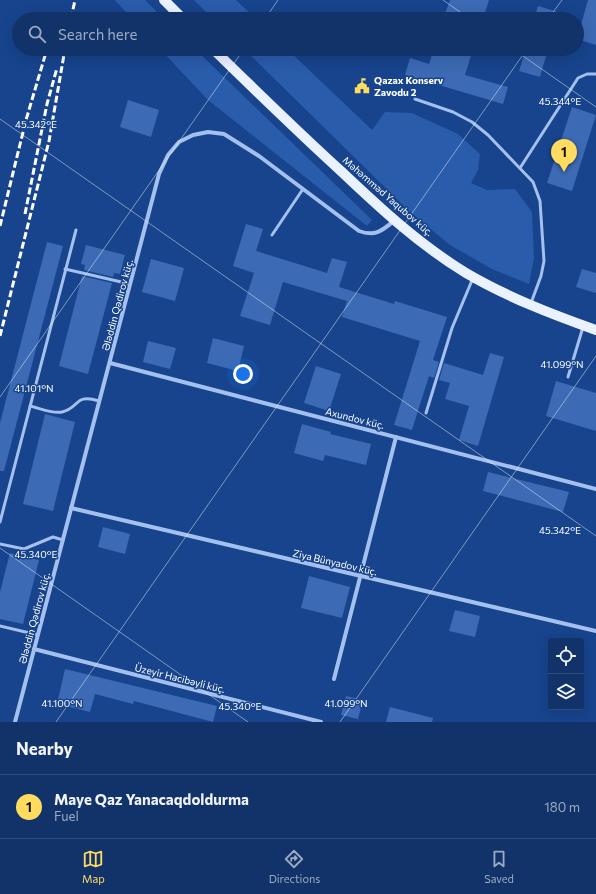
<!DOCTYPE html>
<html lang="en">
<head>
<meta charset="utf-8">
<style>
	:root { --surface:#11336a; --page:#1a3b70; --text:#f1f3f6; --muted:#9caac1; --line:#304e7e; --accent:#ffdb60 }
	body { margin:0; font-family:Commissioner,sans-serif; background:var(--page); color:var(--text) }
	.controls { position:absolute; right:12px; bottom:12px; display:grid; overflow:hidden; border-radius:4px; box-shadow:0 4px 16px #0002 }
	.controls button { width:36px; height:36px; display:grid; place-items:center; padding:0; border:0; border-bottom:1px solid var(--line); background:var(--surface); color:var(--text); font:20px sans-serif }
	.you { position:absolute; left:243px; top:374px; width:14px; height:14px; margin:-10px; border:3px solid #fff; border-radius:50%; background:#1a73e8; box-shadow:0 0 0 6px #1a73e833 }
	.badge { display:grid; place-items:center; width:26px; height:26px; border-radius:50%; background:var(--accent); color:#111; font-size:13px; font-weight:700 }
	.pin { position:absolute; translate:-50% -33px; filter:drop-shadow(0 1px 2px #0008) }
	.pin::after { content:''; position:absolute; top:21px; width:14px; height:12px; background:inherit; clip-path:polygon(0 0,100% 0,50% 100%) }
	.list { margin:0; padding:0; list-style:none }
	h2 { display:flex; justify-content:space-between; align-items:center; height:52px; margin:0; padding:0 16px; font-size:17px }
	h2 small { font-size:13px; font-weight:400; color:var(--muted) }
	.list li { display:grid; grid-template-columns:26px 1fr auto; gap:12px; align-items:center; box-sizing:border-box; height:64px; padding:0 16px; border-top:1px solid var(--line) }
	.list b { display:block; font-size:15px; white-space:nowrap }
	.list p { margin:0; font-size:13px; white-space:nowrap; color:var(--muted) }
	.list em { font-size:13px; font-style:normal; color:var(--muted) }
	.icon { flex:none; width:22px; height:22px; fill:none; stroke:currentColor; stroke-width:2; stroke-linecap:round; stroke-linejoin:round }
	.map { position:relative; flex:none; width:596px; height:722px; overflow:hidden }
	.search { position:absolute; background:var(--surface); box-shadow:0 4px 16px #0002; left:12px; right:12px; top:12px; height:44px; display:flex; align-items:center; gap:10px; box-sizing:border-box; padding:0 14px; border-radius:22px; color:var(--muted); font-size:15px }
	.sheet { height:116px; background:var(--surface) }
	nav { display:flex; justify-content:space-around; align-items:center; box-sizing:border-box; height:56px; border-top:1px solid var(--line); background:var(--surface); font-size:11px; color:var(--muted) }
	nav a { display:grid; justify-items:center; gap:2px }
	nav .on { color:var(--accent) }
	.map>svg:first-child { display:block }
	.green { fill:#2a5cac }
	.building { fill:#3c6ab4 }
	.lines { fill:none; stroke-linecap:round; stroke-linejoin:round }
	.service { stroke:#a3c0ef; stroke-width:3 }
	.minor { stroke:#a3c0ef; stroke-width:4 }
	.primary { stroke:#eaf1ff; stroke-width:10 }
	.rail { stroke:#fff; stroke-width:3; stroke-dasharray:7 3; stroke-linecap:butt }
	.ticks { fill:none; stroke:#fff; stroke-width:1; stroke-opacity:0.45 }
	.labels { text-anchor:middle; stroke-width:3; stroke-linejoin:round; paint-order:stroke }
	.poi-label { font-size:10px; font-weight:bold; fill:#fff; stroke:#17448d; text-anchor:start }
	.street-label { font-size:10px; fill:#fff; stroke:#17448d }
	.ticks-label { font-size:10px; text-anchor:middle; fill:#fff; stroke:#17448d; stroke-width:3; stroke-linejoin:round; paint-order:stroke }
</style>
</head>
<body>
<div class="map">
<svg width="596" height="722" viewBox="0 0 596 722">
	<rect width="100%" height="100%" fill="#17448d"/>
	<g class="green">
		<path d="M115 0H145L164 19H132Z"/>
		<path d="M194 0H236L256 19H213Z"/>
		<path d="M160 49H195L372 220 367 226 208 100Z"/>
		<path d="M244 49H287L372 130 385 112 412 113 458 134 480 154 478 170 471 183 487 190 515 189 532 212 534 258 529 284 492 269 450 245 408 210Z"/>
	</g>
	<g class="building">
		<path d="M450 0H489L483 19H443Z"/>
		<path d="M588 0H596V45L577 39Z"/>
		<path d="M538 6 571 16 570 19H534Z"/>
		<path d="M434 49H473L465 75 508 87 503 104 405 75 410 58 429 64Z"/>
		<path d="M526 49H548L540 77 519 71Z"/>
		<path d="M128 100 159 110 151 137 120 127Z"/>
		<path d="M572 107 596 115 572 191 547 183Z"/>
		<path d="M246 224 263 229 256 251 327 273 332 258 347 262 339 287 394 304 395 301 447 317 433 360 439 362 434 378 429 376 412 430 394 425 420 341 342 317 347 301 283 282 270 325 240 316 254 273 233 266Z"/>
		<path d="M47 242 63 246 4 471H0V423Z"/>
		<path d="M86 245 125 255 120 274 114 273 113 277 84 270 85 265 81 264Z"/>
		<path d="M151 259 184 268 175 301 142 292Z"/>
		<path d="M582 269 596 273V293L576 287Z"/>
		<path d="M82 276 112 283 88 374 59 366Z"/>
		<path d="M213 338 244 346 238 371 207 363Z"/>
		<path d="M148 341 176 348 170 369 143 362Z"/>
		<path d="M490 353 504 357 478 446 459 440 469 406 445 399 450 383 439 380 444 363 483 375Z"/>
		<path d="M316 366 341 374 329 411 304 403Z"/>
		<path d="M556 381 596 393V431L546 416Z"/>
		<path d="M45 414 75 422 53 511 23 504Z"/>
		<path d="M302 424 331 432 330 434 371 444 366 465 325 455 323 461 294 453Z"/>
		<path d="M488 472 569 492 563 512 483 491Z"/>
		<path d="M103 527 130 534 125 554 98 547Z"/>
		<path d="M10 553 39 560 23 624 0 619V592Z"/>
		<path d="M309 576 350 587 342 618 301 608Z"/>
		<path d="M455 610 480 616 475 637 449 631Z"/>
		<path d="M65 669 217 706 213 722 134 701 133 704 95 694 90 712 57 704Z"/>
		<path d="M346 696 363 700 358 719 341 715Z"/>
		<path d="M390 707 433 718 432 722H386Z"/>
	</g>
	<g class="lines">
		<g class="service">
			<path d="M415 99 453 112 472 122 488 135 533 182 540 201 544 261 541 276 531 303"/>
			<path d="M520 168 578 78 587 74H596"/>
			<path d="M272 235 303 189"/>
			<path d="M65 269 130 284"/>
			<path d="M568 377 583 327"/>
			<path d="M30 406C39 408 52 414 62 412 80 408 74 393 99 401"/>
			<path d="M426 413 452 328 473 278"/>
			<path d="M0 522 76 230"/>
			<path d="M0 544 24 549 53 537 63 540"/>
			<path d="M0 626 38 635"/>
		</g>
		<g class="minor">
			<path d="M110 363 596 489"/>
			<path d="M71 508 596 631"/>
			<path d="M34 649 321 722"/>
			<path d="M334 679 396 437"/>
			<path d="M15 722 159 174 168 155 179 142 193 135 208 132 224 134 259 156 359 231C375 237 382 231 395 220"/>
		</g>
		<g class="primary">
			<path d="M164 0 183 19"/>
			<path d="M213 49C256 91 298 132 342 172 381 209 420 245 466 273 507 297 551 314 596 330"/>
		</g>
		<g class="rail">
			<path d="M71 19 75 0"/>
			<path d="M25 214 47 104 57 68"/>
			<path d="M0 226 26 120 47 49"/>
			<path d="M0 336 49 141 65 49"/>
		</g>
	</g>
	<path class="ticks" d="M443 0 470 19M265 19 278 0M548 19 562 0M513 49 596 107M0 119 596 536M0 397 244 49M0 548 248 722M56 722 527 49M340 722 596 356"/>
	<defs>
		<g id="civic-bare" transform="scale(1.2)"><path d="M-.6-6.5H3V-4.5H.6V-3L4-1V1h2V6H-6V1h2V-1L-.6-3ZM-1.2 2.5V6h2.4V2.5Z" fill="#ffdb60" stroke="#17448d" stroke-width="2.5" paint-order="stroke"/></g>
	</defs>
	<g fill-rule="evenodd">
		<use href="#civic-bare" x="362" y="86"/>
	</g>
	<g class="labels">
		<g class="poi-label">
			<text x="374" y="84">Qazax Konserv<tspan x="374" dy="12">Zavodu 2</tspan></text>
		</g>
		<g class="street-label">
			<text transform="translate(388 196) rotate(41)" y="4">Məhəmməd Yaqubov küç.</text>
			<text transform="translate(117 305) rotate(-75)" y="4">Ələddin Qədirov küç.</text>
			<text transform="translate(355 418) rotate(14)" y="4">Axundov küç.</text>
			<text transform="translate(335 562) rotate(13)" y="4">Ziya Bünyadov küç.</text>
			<text transform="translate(34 618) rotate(-75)" y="4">Ələddin Qədirov küç.</text>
			<text transform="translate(180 678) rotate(14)" y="4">Üzeyir Hacibəyli küç.</text>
		</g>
	</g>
	<g class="ticks-label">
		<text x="560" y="105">45.344°E</text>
		<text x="36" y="128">45.342°E</text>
		<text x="562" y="368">41.099°N</text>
		<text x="34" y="392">41.101°N</text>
		<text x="560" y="534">45.342°E</text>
		<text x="36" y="558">45.340°E</text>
		<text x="62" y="707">41.100°N</text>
		<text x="346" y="707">41.099°N</text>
		<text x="240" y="710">45.340°E</text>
	</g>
</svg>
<div class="controls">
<button><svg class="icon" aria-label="locate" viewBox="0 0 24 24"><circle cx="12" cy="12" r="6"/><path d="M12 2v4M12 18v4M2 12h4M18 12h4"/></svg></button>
<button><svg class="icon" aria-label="layers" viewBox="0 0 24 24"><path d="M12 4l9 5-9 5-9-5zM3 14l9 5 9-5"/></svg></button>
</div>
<div class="you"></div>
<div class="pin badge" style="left:564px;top:172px">1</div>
<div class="search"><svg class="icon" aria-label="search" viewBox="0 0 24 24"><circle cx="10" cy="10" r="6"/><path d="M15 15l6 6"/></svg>Search here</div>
</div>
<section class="sheet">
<h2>Nearby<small></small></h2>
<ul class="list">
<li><span class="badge">1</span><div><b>Maye Qaz Yanacaqdoldurma</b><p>Fuel</p></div><em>180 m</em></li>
</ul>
</section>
<nav>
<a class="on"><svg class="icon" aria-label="map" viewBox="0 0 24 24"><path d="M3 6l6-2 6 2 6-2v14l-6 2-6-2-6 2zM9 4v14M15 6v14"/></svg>Map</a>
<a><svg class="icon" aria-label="directions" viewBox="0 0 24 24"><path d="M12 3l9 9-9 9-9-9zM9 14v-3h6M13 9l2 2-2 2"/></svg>Directions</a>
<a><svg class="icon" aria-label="saved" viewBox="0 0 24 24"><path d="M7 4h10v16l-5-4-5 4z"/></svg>Saved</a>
</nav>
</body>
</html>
